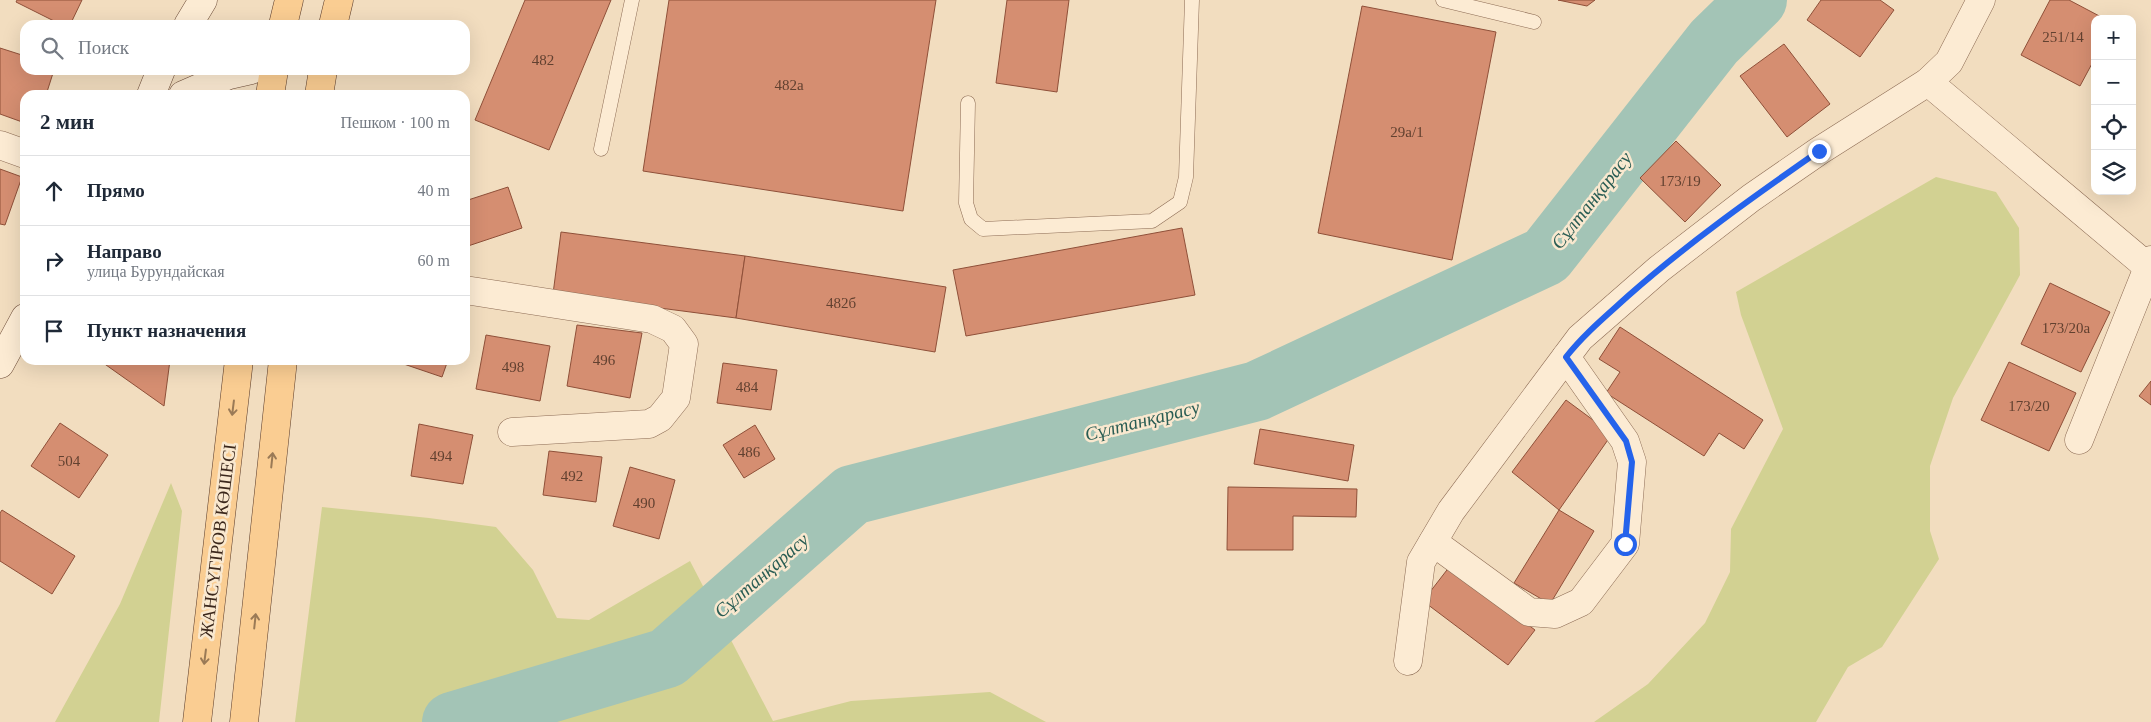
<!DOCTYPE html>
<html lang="ru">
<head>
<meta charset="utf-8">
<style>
	:root { --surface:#fff; --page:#f2f2f3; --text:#1f2937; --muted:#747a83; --line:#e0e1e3 }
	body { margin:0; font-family:"Times New Roman",serif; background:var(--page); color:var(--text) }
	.controls { position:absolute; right:15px; top:15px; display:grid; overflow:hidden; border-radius:10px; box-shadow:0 5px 20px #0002 }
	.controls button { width:45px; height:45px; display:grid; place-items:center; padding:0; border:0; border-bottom:1px solid var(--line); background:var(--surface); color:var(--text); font:25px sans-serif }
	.stop { position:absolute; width:15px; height:15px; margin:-11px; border:4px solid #2563eb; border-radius:50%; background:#fff }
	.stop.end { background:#2563eb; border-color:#fff; box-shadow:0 1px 5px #0008 }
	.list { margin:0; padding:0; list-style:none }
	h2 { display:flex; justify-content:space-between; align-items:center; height:65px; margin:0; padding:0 20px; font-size:21px }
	h2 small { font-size:16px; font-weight:400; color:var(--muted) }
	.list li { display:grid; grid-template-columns:32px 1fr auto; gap:15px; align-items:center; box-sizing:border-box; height:70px; padding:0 20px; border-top:1px solid var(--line) }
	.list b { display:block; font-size:19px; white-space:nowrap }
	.list p { margin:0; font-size:16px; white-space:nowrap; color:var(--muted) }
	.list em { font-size:16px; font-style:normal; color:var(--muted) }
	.icon { flex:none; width:28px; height:28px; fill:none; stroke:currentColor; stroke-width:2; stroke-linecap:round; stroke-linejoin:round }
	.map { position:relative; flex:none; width:2151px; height:722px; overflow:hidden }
	.search { position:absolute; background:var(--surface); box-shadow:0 5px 20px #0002; left:20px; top:20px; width:450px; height:55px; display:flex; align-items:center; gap:12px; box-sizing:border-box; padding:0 18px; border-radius:15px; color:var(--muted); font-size:19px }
	.panel { position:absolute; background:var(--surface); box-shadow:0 5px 20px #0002; left:20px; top:90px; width:450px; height:275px; border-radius:15px }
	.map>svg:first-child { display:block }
	.green { fill:#d2d192 }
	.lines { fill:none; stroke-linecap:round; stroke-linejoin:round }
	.river { stroke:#a3c4b6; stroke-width:60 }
	.building { fill:#d58e71; stroke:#8f5039 }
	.service-casing { stroke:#8d6c55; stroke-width:15 }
	.minor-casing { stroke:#8d6c55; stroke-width:29 }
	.secondary-casing { stroke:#6f4d39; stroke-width:29 }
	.primary-casing { stroke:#5a3b2a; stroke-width:29 }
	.service { stroke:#fcebd3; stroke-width:14 }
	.minor { stroke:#fcebd3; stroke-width:28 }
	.secondary { stroke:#fcebd3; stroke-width:28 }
	.primary { stroke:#facd92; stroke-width:28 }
	.oneway { stroke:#9a7a56 }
	.route { stroke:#2563eb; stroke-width:6 }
	.labels { text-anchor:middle; stroke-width:5; stroke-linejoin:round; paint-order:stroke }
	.number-label { font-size:15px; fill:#624130 }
	.street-label { font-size:18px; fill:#3b271b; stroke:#f9e8cf }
	.water-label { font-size:19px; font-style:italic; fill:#295c53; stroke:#f9e8cf }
</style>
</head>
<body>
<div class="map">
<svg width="2151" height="722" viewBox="0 0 2151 722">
	<rect width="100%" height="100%" fill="#f2ddbf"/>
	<g class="green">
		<path d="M1936 177 1996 192 2019 228 2020 275 1953 398 1930 466V531L1939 559 1882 647 1848 667 1816 722H1594L1648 684 1705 623 1730 572 1731 529 1783 429 1741 315 1736 292Z"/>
		<path d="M171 483 182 511 159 722H55L120 604Z"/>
		<path d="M322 507 429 518 496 527 533 570 557 618 589 620 690 561 773 721 851 701 990 692 1046 722H295Z"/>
	</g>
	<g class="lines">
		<path class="river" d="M452 722 667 658 852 495 1257 391 1546 256 1714 42 1757 0"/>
	</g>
	<g class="building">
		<path d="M17 0H82L70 25H62L16 2Z"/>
		<path d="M525 0H611L549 150 475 120Z"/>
		<path d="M669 0H936L903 211 643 171Z"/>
		<path d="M1007 0H1069L1057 92 996 83Z"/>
		<path d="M1558 0H1595L1587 6Z"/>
		<path d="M1821 0H1880L1894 10 1860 57 1807 20Z"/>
		<path d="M2050 0H2069L2105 19H2095V58L2080 86 2021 55Z"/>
		<path d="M1362 6 1496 32 1452 260 1318 233Z"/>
		<path d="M1784 44 1830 104 1787 137 1740 76Z"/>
		<path d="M0 48 25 56V70H54L46 95H25V123L0 114Z"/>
		<path d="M1676 141 1721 185 1685 222 1640 178Z"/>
		<path d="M0 169 22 177 5 225 0 224Z"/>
		<path d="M508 187 522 228 465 247V201Z"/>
		<path d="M1182 228 1195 295 966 336 953 270Z"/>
		<path d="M561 232 745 256 736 318 553 294Z"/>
		<path d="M745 256 946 287 935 352 736 318Z"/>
		<path d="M2050 283 2110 312 2081 372 2021 344Z"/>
		<path d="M577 325 642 333 630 398 567 386Z"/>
		<path d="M1620 327 1763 420 1744 449 1719 433 1704 456 1606 393 1620 372 1599 359Z"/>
		<path d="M486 335 550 346 540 401 476 389Z"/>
		<path d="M99 360H170L164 406Z"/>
		<path d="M392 360H448L442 377Z"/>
		<path d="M2009 362 2076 393 2049 451 1981 420Z"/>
		<path d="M723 363 777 370 771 410 717 403Z"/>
		<path d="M2151 381V405L2139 396Z"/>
		<path d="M1566 400 1612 434 1559 510 1512 472Z"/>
		<path d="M60 423 108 455 79 498 31 466Z"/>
		<path d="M419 424 473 435 463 484 411 476Z"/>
		<path d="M755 425 775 459 744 478 723 445Z"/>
		<path d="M1260 429 1354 445 1348 481 1254 464Z"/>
		<path d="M549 451 602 457 596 502 543 495Z"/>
		<path d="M630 467 675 480 659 539 613 526Z"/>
		<path d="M1228 487 1357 489 1356 517 1293 516V550H1227Z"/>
		<path d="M2 510 75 556 52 594 0 561V513Z"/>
		<path d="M1559 510 1594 531 1550 604 1514 583Z"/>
		<path d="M1450 566 1535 630 1508 665 1423 601Z"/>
	</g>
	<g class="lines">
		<g class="service-casing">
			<g id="service">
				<path d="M1443 0 1534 22"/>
				<path d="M968 103 966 203 971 219 983 229 1152 221 1180 202 1186 177 1192 0"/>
				<path d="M601 149 632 0"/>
			</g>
		</g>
		<g class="minor-casing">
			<g id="minor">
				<path d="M1928 82 2148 267"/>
				<path d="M0 145 25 154"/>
				<path d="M465 290 652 319 673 329 684 344 676 398 660 418 649 424 512 432"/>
				<path d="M2079 440 2151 260"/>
				<path d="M1433 542 1529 612 1555 614 1581 602 1625 544 1632 462 1625 441 1566 357"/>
				<path d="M1408 661 1421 562 1451 511 1580 338 1659 269 1751 198 1819 151 1928 82 1949 62 1981 0"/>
			</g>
		</g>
		<g class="secondary-casing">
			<g id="secondary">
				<path d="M188 25 203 0"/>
				<path d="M151 95 161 70"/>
				<path d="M183 95 229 75 251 70"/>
				<path d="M0 364 25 318"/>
			</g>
		</g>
		<g class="primary-casing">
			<g id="primary">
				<path d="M283 25 289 0"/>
				<path d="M333 25 339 0"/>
				<path d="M270 95 274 70"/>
				<path d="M319 95 323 70"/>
				<path d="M197 722 239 360"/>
				<path d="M244 722 283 360"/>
			</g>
		</g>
		<use href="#service" class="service"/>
		<use href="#minor" class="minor"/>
		<use href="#secondary" class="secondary"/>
		<use href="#primary" class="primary"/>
	</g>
	<defs><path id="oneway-shaft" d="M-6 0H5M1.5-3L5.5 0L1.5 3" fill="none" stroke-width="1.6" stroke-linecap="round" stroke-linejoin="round" transform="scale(1.25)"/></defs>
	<g class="oneway">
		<use href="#oneway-shaft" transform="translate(233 408) rotate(97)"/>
		<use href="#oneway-shaft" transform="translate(272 460) rotate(-84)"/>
		<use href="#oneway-shaft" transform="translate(255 621) rotate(-84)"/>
		<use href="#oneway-shaft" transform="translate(205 657) rotate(97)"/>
	</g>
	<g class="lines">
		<path class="route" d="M1625 544 1632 462 1626 441 1566 357C1584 334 1606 316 1628 296 1688 243 1753 197 1819 151"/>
	</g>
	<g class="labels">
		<g class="number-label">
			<text x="2063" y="42">251/14</text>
			<text x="543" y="65">482</text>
			<text x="789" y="90">482а</text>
			<text x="1407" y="137">29а/1</text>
			<text x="1680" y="186">173/19</text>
			<text x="841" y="308">482б</text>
			<text x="2066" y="333">173/20а</text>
			<text x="604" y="365">496</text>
			<text x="513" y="372">498</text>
			<text x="747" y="392">484</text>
			<text x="2029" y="411">173/20</text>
			<text x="749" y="457">486</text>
			<text x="441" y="461">494</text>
			<text x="69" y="466">504</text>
			<text x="572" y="481">492</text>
			<text x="644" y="508">490</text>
		</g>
		<g class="street-label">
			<text transform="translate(218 541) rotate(-83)" y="6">ЖАНСҮГІРОВ КӨШЕСІ</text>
		</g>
		<g class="water-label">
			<text transform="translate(1591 200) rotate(-52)" y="7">Сұлтанқарасу</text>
			<text transform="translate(1142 420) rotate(-14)" y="7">Сұлтанқарасу</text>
			<text transform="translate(761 575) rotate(-41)" y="7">Сұлтанқарасу</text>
		</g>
	</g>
</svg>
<div class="controls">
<button>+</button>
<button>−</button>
<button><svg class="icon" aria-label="locate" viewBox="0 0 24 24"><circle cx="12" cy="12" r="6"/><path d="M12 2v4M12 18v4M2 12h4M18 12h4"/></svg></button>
<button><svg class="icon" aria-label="layers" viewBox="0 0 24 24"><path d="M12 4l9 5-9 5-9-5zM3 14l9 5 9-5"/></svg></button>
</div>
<div class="stop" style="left:1625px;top:544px"></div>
<div class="stop end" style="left:1819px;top:151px"></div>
<div class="search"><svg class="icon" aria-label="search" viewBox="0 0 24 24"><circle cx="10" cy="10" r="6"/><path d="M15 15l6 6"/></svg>Поиск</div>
<section class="panel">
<h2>2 мин<small>Пешком · 100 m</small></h2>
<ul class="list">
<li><svg class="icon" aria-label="ahead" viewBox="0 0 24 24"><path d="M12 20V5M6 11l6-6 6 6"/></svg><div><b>Прямо</b></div><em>40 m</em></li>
<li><svg class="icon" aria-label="right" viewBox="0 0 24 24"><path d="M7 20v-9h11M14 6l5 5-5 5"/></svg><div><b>Направо</b><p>улица Бурундайская</p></div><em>60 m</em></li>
<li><svg class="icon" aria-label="arrive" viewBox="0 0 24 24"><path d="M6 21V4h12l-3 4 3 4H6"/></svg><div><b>Пункт назначения</b></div></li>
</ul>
</section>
</div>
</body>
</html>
